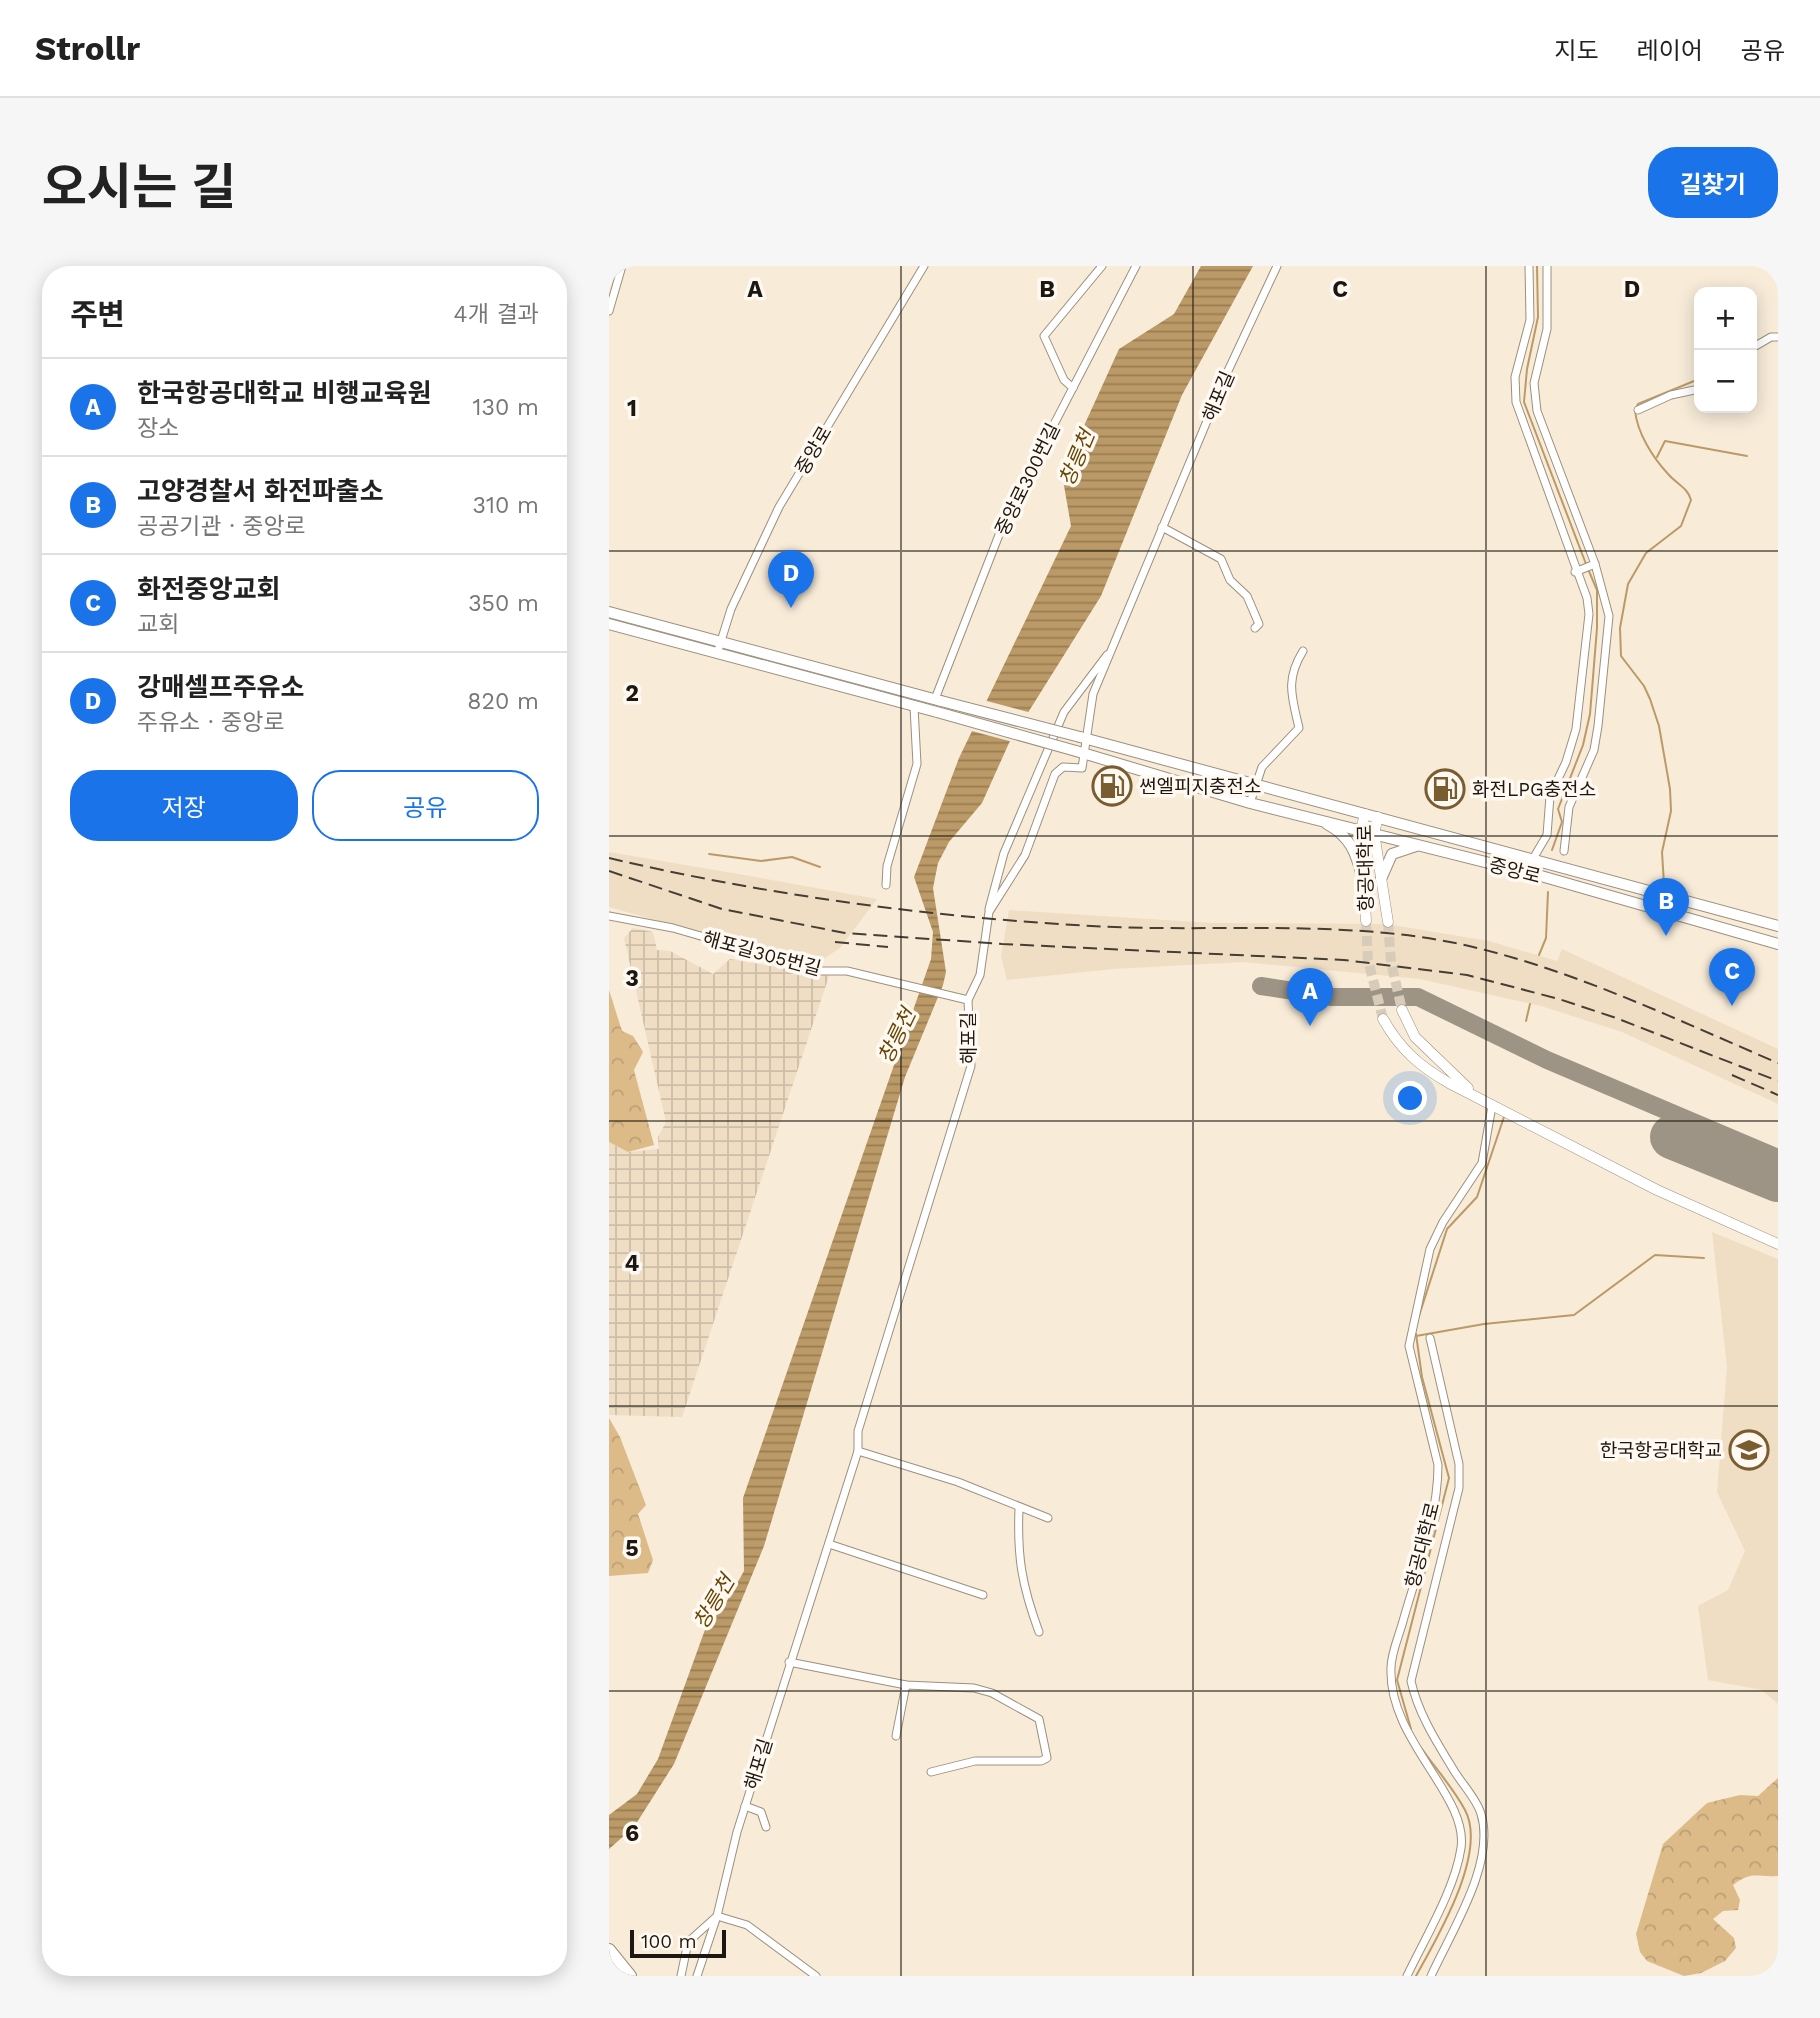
<!DOCTYPE html>
<html lang="ko">
<head>
<meta charset="utf-8">
<style>
	:root { --surface:#fff; --page:#f6f6f6; --text:#222; --muted:#767676; --line:#e0e0e0; --accent:#1a73e8 }
	body { margin:0; font-family:"Work Sans","Noto Sans KR",sans-serif; background:var(--page); color:var(--text) }
	.controls { position:absolute; right:21px; top:21px; display:grid; overflow:hidden; border-radius:14px; box-shadow:0 4px 18px #0003 }
	.controls button { width:63px; height:63px; display:grid; place-items:center; padding:0; border:0; border-bottom:2px solid var(--line); background:var(--surface); color:var(--text); font:35px sans-serif }
	.scale { position:absolute; left:21px; bottom:18px; width:96px; box-sizing:border-box; padding-left:7px; border:4px solid #1c1710; border-top:0; font-size:19px; line-height:24px; white-space:nowrap; color:#1c1710; -webkit-text-stroke:5px #fff9f2; paint-order:stroke }
	.you { position:absolute; left:802px; top:833px; width:24px; height:24px; margin:-18px; border:5px solid #fff; border-radius:50%; background:#1a73e8; box-shadow:0 0 0 10px #1a73e833 }
	.badge { display:grid; place-items:center; width:46px; height:46px; border-radius:50%; background:var(--accent); color:#fff; font-size:23px; font-weight:700 }
	.pin { position:absolute; translate:-50% -58px; filter:drop-shadow(0 2px 4px #0008) }
	.pin::after { content:''; position:absolute; top:37px; width:24px; height:21px; background:inherit; clip-path:polygon(0 0,100% 0,50% 100%) }
	.list { margin:0; padding:0; list-style:none }
	h2 { display:flex; justify-content:space-between; align-items:center; height:91px; margin:0; padding:0 28px; font-size:30px }
	h2 small { font-size:23px; font-weight:400; color:var(--muted) }
	.list li { display:grid; grid-template-columns:46px 1fr auto; gap:21px; align-items:center; box-sizing:border-box; height:98px; padding:0 28px; border-top:2px solid var(--line) }
	.list b { display:block; font-size:26px; white-space:nowrap }
	.list p { margin:0; font-size:23px; white-space:nowrap; color:var(--muted) }
	.list em { font-size:23px; font-style:normal; color:var(--muted) }
	.actions { display:flex; gap:14px; padding:21px 28px }
	.actions a { flex:1; padding:16px 0; border:2px solid var(--accent); border-radius:28px; text-align:center; font-size:24px; color:var(--accent) }
	.actions .main { background:var(--accent); color:#fff }
	.map { position:relative; flex:none; width:1169px; height:1710px; overflow:hidden; border-radius:28px }
	header { display:flex; align-items:center; gap:42px; box-sizing:border-box; height:98px; padding:0 35px; background:var(--surface); border-bottom:2px solid var(--line) }
	header strong { font-size:33px }
	nav { display:flex; gap:38px; margin-inline-start:auto; font-size:24px }
	.intro { display:flex; align-items:center; justify-content:space-between; box-sizing:border-box; height:168px; padding:0 42px }
	h1 { margin:0; font-size:49px }
	.button { padding:18px 32px; border-radius:28px; background:var(--accent); color:#fff; font-size:24px; font-weight:700 }
	main { display:flex; gap:42px; padding:0 42px }
	aside { flex:1; background:var(--surface); border-radius:28px; box-shadow:0 4px 18px #0003 }
	.map>svg:first-child { display:block }
	.built { fill:#efdec4 }
	.industrial { fill:url(#industrial-grid) }
	.forest { fill:url(#forest-crowns) }
	.water { fill:url(#water-rules) }
	.pier { fill:#f8ebd8 }
	.lines { fill:none; stroke-linecap:round; stroke-linejoin:round }
	.stream { stroke:#bb9a67; stroke-width:2 }
	.taxiway { stroke:#9e9486; stroke-width:18 }
	.runway { stroke:#9e9486; stroke-width:44 }
	.secondary-tunnel { stroke:#d7cbba; stroke-width:10; stroke-dasharray:10 5; stroke-linecap:butt }
	.street-casing { stroke:#9c907e; stroke-width:9 }
	.secondary-casing { stroke:#9c907e; stroke-width:11 }
	.primary-casing { stroke:#9c907e; stroke-width:12 }
	.highway-casing { stroke:#9c907e; stroke-width:14 }
	.street { stroke:#fff; stroke-width:7 }
	.secondary { stroke:#fff; stroke-width:10 }
	.primary { stroke:#fff; stroke-width:10 }
	.highway { stroke:#fff; stroke-width:12 }
	.rail { stroke:#453e35; stroke-width:2; stroke-dasharray:14 7; stroke-linecap:butt }
	.primary-bridge-casing { stroke:#9c907e; stroke-width:12; stroke-linecap:butt }
	.primary-bridge { stroke:#fff; stroke-width:10 }
	.grid { fill:none; stroke:#1c1710; stroke-width:2; stroke-opacity:0.55 }
	.labels { text-anchor:middle; stroke-width:7; stroke-linejoin:round; paint-order:stroke }
	.street-label { font-size:19px; fill:#1c1710; stroke:#fff9f2 }
	.poi-label { font-size:19px; fill:#1c1710; stroke:#fff9f2; text-anchor:start }
	.water-label { font-size:21px; font-style:italic; fill:#674603; stroke:#fff9f2 }
	.grid-label { font-size:23px; text-anchor:middle; font-weight:bold; fill:#1c1710; stroke:#fff9f2; stroke-width:7; stroke-linejoin:round; paint-order:stroke }
</style>
</head>
<body>
<header>
<strong>Strollr</strong>
<nav><a>지도</a><a>레이어</a><a>공유</a></nav>
</header>
<div class="intro"><h1>오시는 길</h1><a class="button">길찾기</a></div>
<main>
<aside>
<h2>주변<small>4개 결과</small></h2>
<ul class="list">
<li><span class="badge">A</span><div><b>한국항공대학교 비행교육원</b><p>장소</p></div><em>130 m</em></li>
<li><span class="badge">B</span><div><b>고양경찰서 화전파출소</b><p>공공기관 · 중앙로</p></div><em>310 m</em></li>
<li><span class="badge">C</span><div><b>화전중앙교회</b><p>교회</p></div><em>350 m</em></li>
<li><span class="badge">D</span><div><b>강매셀프주유소</b><p>주유소 · 중앙로</p></div><em>820 m</em></li>
</ul>
<div class="actions"><a class="main">저장</a><a>공유</a></div>
</aside>
<div class="map">
<svg width="1169" height="1710" viewBox="0 0 1169 1710">
	<defs>
		<pattern id="industrial-grid" width="8" height="8" patternUnits="userSpaceOnUse" patternTransform="scale(1.75)"><rect width="8" height="8" fill="#efdec4"/><path d="M0 4h8M4 0v8" fill="none" stroke="#ccbea7"/></pattern>
		<pattern id="forest-crowns" width="20" height="18" patternUnits="userSpaceOnUse" patternTransform="scale(1.75)"><rect width="20" height="18" fill="#dcbb89"/><path d="M2 6a3 3 0 1 1 6 0M12 15a3 3 0 1 1 6 0" fill="none" stroke="#bca075"/></pattern>
		<pattern id="water-rules" width="6" height="5" patternUnits="userSpaceOnUse" patternTransform="scale(1.75)"><rect width="6" height="5" fill="#bb9a67"/><path d="M0 2.5h6" fill="none" stroke="#977d53"/></pattern>
	</defs>
	<rect width="100%" height="100%" fill="#f8ebd8"/>
	<g class="built">
		<path d="M0 586 135 609 268 633 231 682 205 699 0 641Z"/>
		<path d="M400 644 603 657 777 658 880 675 948 695 953 683 1169 783V838L1013 766 932 740 811 713 634 696 505 703 398 714 392 690Z"/>
		<path d="M1103 966 1169 993V1438L1153 1424 1099 1414 1089 1340 1119 1324 1136 1285 1108 1226 1118 1101Z"/>
	</g>
	<path class="industrial" d="M24 662 44 666 48 684 61 685 104 708 121 693 220 710 73 1151 0 1149V876L19 886 50 883 49 871 57 856 15 672Z"/>
	<g class="forest">
		<path d="M0 724 13 765 24 770 34 786 25 804 45 879 19 886 0 876Z"/>
		<path d="M0 1152 11 1171 37 1239 29 1248 44 1294 39 1307 0 1310Z"/>
		<path d="M1169 1512V1610C1148 1612 1144 1604 1124 1619L1131 1634 1129 1644 1114 1645 1104 1653 1125 1672 1127 1682 1116 1695 1092 1707 1075 1710 1038 1695 1031 1686 1027 1668 1054 1578 1098 1537 1131 1529 1149 1530Z"/>
	</g>
	<path class="water" d="M592 0H644L573 129 492 330 400 477 373 537 340 576 329 597 324 622 337 706 334 719 296 811 155 1280 65 1498 25 1561 0 1583V1549L28 1528 49 1493 97 1361 114 1342 135 1305 134 1232 322 693 324 666 305 611 350 492 462 260 453 208 510 83 565 48Z"/>
	<path class="pier" d="M374 434 423 447 404 476 359 464Z"/>
	<g class="lines">
		<g class="stream">
			<path d="M928 0 929 51 918 103 915 136 977 298"/>
			<path d="M1135 26V25"/>
			<path d="M1048 191 1056 175 1138 190"/>
			<path d="M943 584 953 556 949 543 974 479 981 448 988 362V324L979 303"/>
			<path d="M100 588 152 595 183 591 211 601"/>
			<path d="M1055 618 1053 586 1062 545 1061 523 1050 460 1041 433 1035 420 1012 390 1011 362 1019 318 1037 287 1072 260 1082 234C1079 222 1068 218 1060 209 1044 192 1028 167 1026 144L1029 138 1090 113"/>
			<path d="M930 689 937 672 939 626"/>
			<path d="M917 755 921 738"/>
			<path d="M809 1053 838 963 868 931 895 851"/>
			<path d="M807 1070 875 1058 965 1049 1046 989 1095 992"/>
			<path d="M802 1463 788 1414 840 1212 813 1111 807 1068"/>
			<path d="M807 1710C828 1672 879 1587 856 1544 845 1523 827 1503 813 1483"/>
		</g>
		<path class="taxiway" d="M652 720 723 731H809L938 794 1169 892"/>
		<path class="runway" d="M1063 871 1169 914"/>
		<g class="secondary-tunnel">
			<path d="M757 655 759 694 774 753"/>
			<path d="M779 656 782 696 793 744"/>
		</g>
		<g class="street-casing">
			<g id="street">
				<path d="M920 0 921 54 906 111 907 136 978 332 980 348 967 463 957 496 941 530 938 569 925 591"/>
				<path d="M938 0V63L925 117 928 145 986 298 1000 350 989 460 985 484 960 541 955 585"/>
				<path d="M0 45 13 0"/>
				<path d="M1143 82 1162 71H1169"/>
				<path d="M464 122 455 114 435 70 493 0"/>
				<path d="M1029 144 1062 129 1090 123"/>
				<path d="M553 261 612 293 621 314 638 330 650 358 646 362"/>
				<path d="M966 306 986 298"/>
				<path d="M108 388 122 343 170 241 315 0"/>
				<path d="M326 433 397 251 527 0"/>
				<path d="M641 537 653 501 690 462C683 431 676 414 694 385"/>
				<path d="M277 619 278 600 308 498 305 441"/>
				<path d="M380 643 395 587 455 446 498 389"/>
				<path d="M0 650 64 662 212 705H238L359 734"/>
				<path d="M821 1072 850 1198V1222L802 1415C809 1447 827 1475 844 1503 852 1517 868 1533 872 1548 887 1597 842 1666 822 1710"/>
				<path d="M249 1185 349 1216 439 1252"/>
				<path d="M410 1243C408 1291 413 1320 430 1366"/>
				<path d="M220 1278 374 1329"/>
				<path d="M180 1396 297 1419 365 1422 383 1427 430 1453 438 1492 432 1495H366L322 1506"/>
				<path d="M287 1470 297 1419"/>
				<path d="M136 1540 152 1546 157 1561"/>
				<path d="M72 1710 79 1676 108 1650 128 1566 249 1185V1165L362 800 359 734 371 709 380 646 416 589 446 508 454 501 473 502 484 428 618 107 668 0"/>
				<path d="M88 1710 108 1650 138 1659 207 1710"/>
				<path d="M798 1710C816 1672 846 1623 852 1582 860 1530 779 1474 782 1402 782 1387 790 1370 794 1355 808 1306 829 1251 829 1199L800 1080 821 983 834 956 873 897 883 840"/>
			</g>
		</g>
		<g class="secondary-casing">
			<g id="secondary">
				<path d="M756 548 752 564 757 655"/>
				<path d="M769 551 765 567 779 656"/>
				<path d="M793 744 806 771 859 822"/>
				<path d="M774 753C791 783 810 800 840 817L1048 924 1169 978"/>
			</g>
		</g>
		<g class="primary-casing">
			<g id="primary">
				<path d="M0 346 332 435"/>
				<path d="M0 358 328 446"/>
				<path d="M471 471 1169 660"/>
				<path d="M467 485 641 537 932 610 1169 678"/>
				<path d="M718 558C742 571 747 587 754 613"/>
				<path d="M772 613 783 588 807 580"/>
			</g>
		</g>
		<g class="highway-casing">
			<g id="highway">
				<path d="M0 1684 21 1710"/>
				<path d="M0 1702 6 1710"/>
			</g>
		</g>
		<use href="#street" class="street"/>
		<use href="#secondary" class="secondary"/>
		<use href="#primary" class="primary"/>
		<use href="#highway" class="highway"/>
		<g class="rail">
			<path d="M0 592C157 629 321 651 482 660 607 667 737 652 860 680 967 705 1068 754 1169 797"/>
			<path d="M0 605 113 643 236 667 393 678 735 694 858 709 950 733 1007 752 1169 815"/>
			<path d="M226 676 279 681"/>
			<path d="M1123 809 1169 829"/>
		</g>
		<g class="primary-bridge-casing">
			<g id="primary-bridge">
				<path d="M332 435 471 471"/>
				<path d="M328 446 467 485"/>
			</g>
		</g>
		<use href="#primary-bridge" class="primary-bridge"/>
	</g>
	<path class="grid" d="M292 0V1710M584 0V1710M877 0V1710M0 285H1169M0 570H1169M0 855H1169M0 1140H1169M0 1425H1169"/>
	<defs>
		<g id="fuel-ring" transform="scale(2.0125)"><circle r="9.5" fill="#fff9f2" stroke="#795d30" stroke-width="1.5"/><path d="M-5.5-6h7V0h2V4h1.3V-2.5L3-4.5l.8-.8L6-3V5H2.5V1h-1V6h-7ZM-4.2-4.7v3.2H.2V-4.7Z" fill="#795d30"/></g>
		<g id="university-ring" transform="scale(2.0125)"><circle r="9.5" fill="#fff9f2" stroke="#795d30" stroke-width="1.5"/><path d="M0-5L7-2L0 1L-7-2ZM-4 1L0 2.5L4 1V4Q0 6-4 4Z" fill="#795d30"/></g>
	</defs>
	<g fill-rule="evenodd">
		<use href="#fuel-ring" x="503" y="520"/>
		<use href="#fuel-ring" x="836" y="523"/>
		<use href="#university-ring" x="1140" y="1184"/>
	</g>
	<g class="labels">
		<g class="street-label">
			<text transform="translate(609 130) rotate(-67)" y="7">해포길</text>
			<text transform="translate(204 184) rotate(-60)" y="7">중앙로</text>
			<text transform="translate(418 213) rotate(-64)" y="7">중앙로300번길</text>
			<text transform="translate(756 602) rotate(-91)" y="7">항공대학로</text>
			<text transform="translate(906 604) rotate(14)" y="7">중앙로</text>
			<text transform="translate(153 687) rotate(15)" y="7">해포길305번길</text>
			<text transform="translate(359 772) rotate(-90)" y="7">해포길</text>
			<text transform="translate(813 1279) rotate(-76)" y="7">항공대학로</text>
			<text transform="translate(149 1498) rotate(-73)" y="7">해포길</text>
		</g>
		<g class="poi-label">
			<text x="530" y="527">썬엘피지충전소</text>
			<text x="863" y="530">화전LPG충전소</text>
			<text x="1113" y="1191" text-anchor="end">한국항공대학교</text>
		</g>
		<g class="water-label">
			<text transform="translate(468 192) rotate(-67)" y="7">창릉천</text>
			<text transform="translate(288 770) rotate(-64)" y="7">창릉천</text>
			<text transform="translate(105 1336) rotate(-59)" y="7">창릉천</text>
		</g>
	</g>
	<g class="grid-label">
		<text x="146" y="31">A</text>
		<text x="438" y="31">B</text>
		<text x="731" y="31">C</text>
		<text x="1023" y="31">D</text>
		<text x="23" y="150">1</text>
		<text x="23" y="435">2</text>
		<text x="23" y="720">3</text>
		<text x="23" y="1005">4</text>
		<text x="23" y="1290">5</text>
		<text x="23" y="1575">6</text>
	</g>
</svg>
<div class="controls">
<button>+</button>
<button>−</button>
</div>
<div class="scale">100 m</div>
<div class="you"></div>
<div class="pin badge" style="left:701px;top:760px">A</div>
<div class="pin badge" style="left:1057px;top:670px">B</div>
<div class="pin badge" style="left:1123px;top:740px">C</div>
<div class="pin badge" style="left:182px;top:342px">D</div>
</div>
</main>
</body>
</html>
